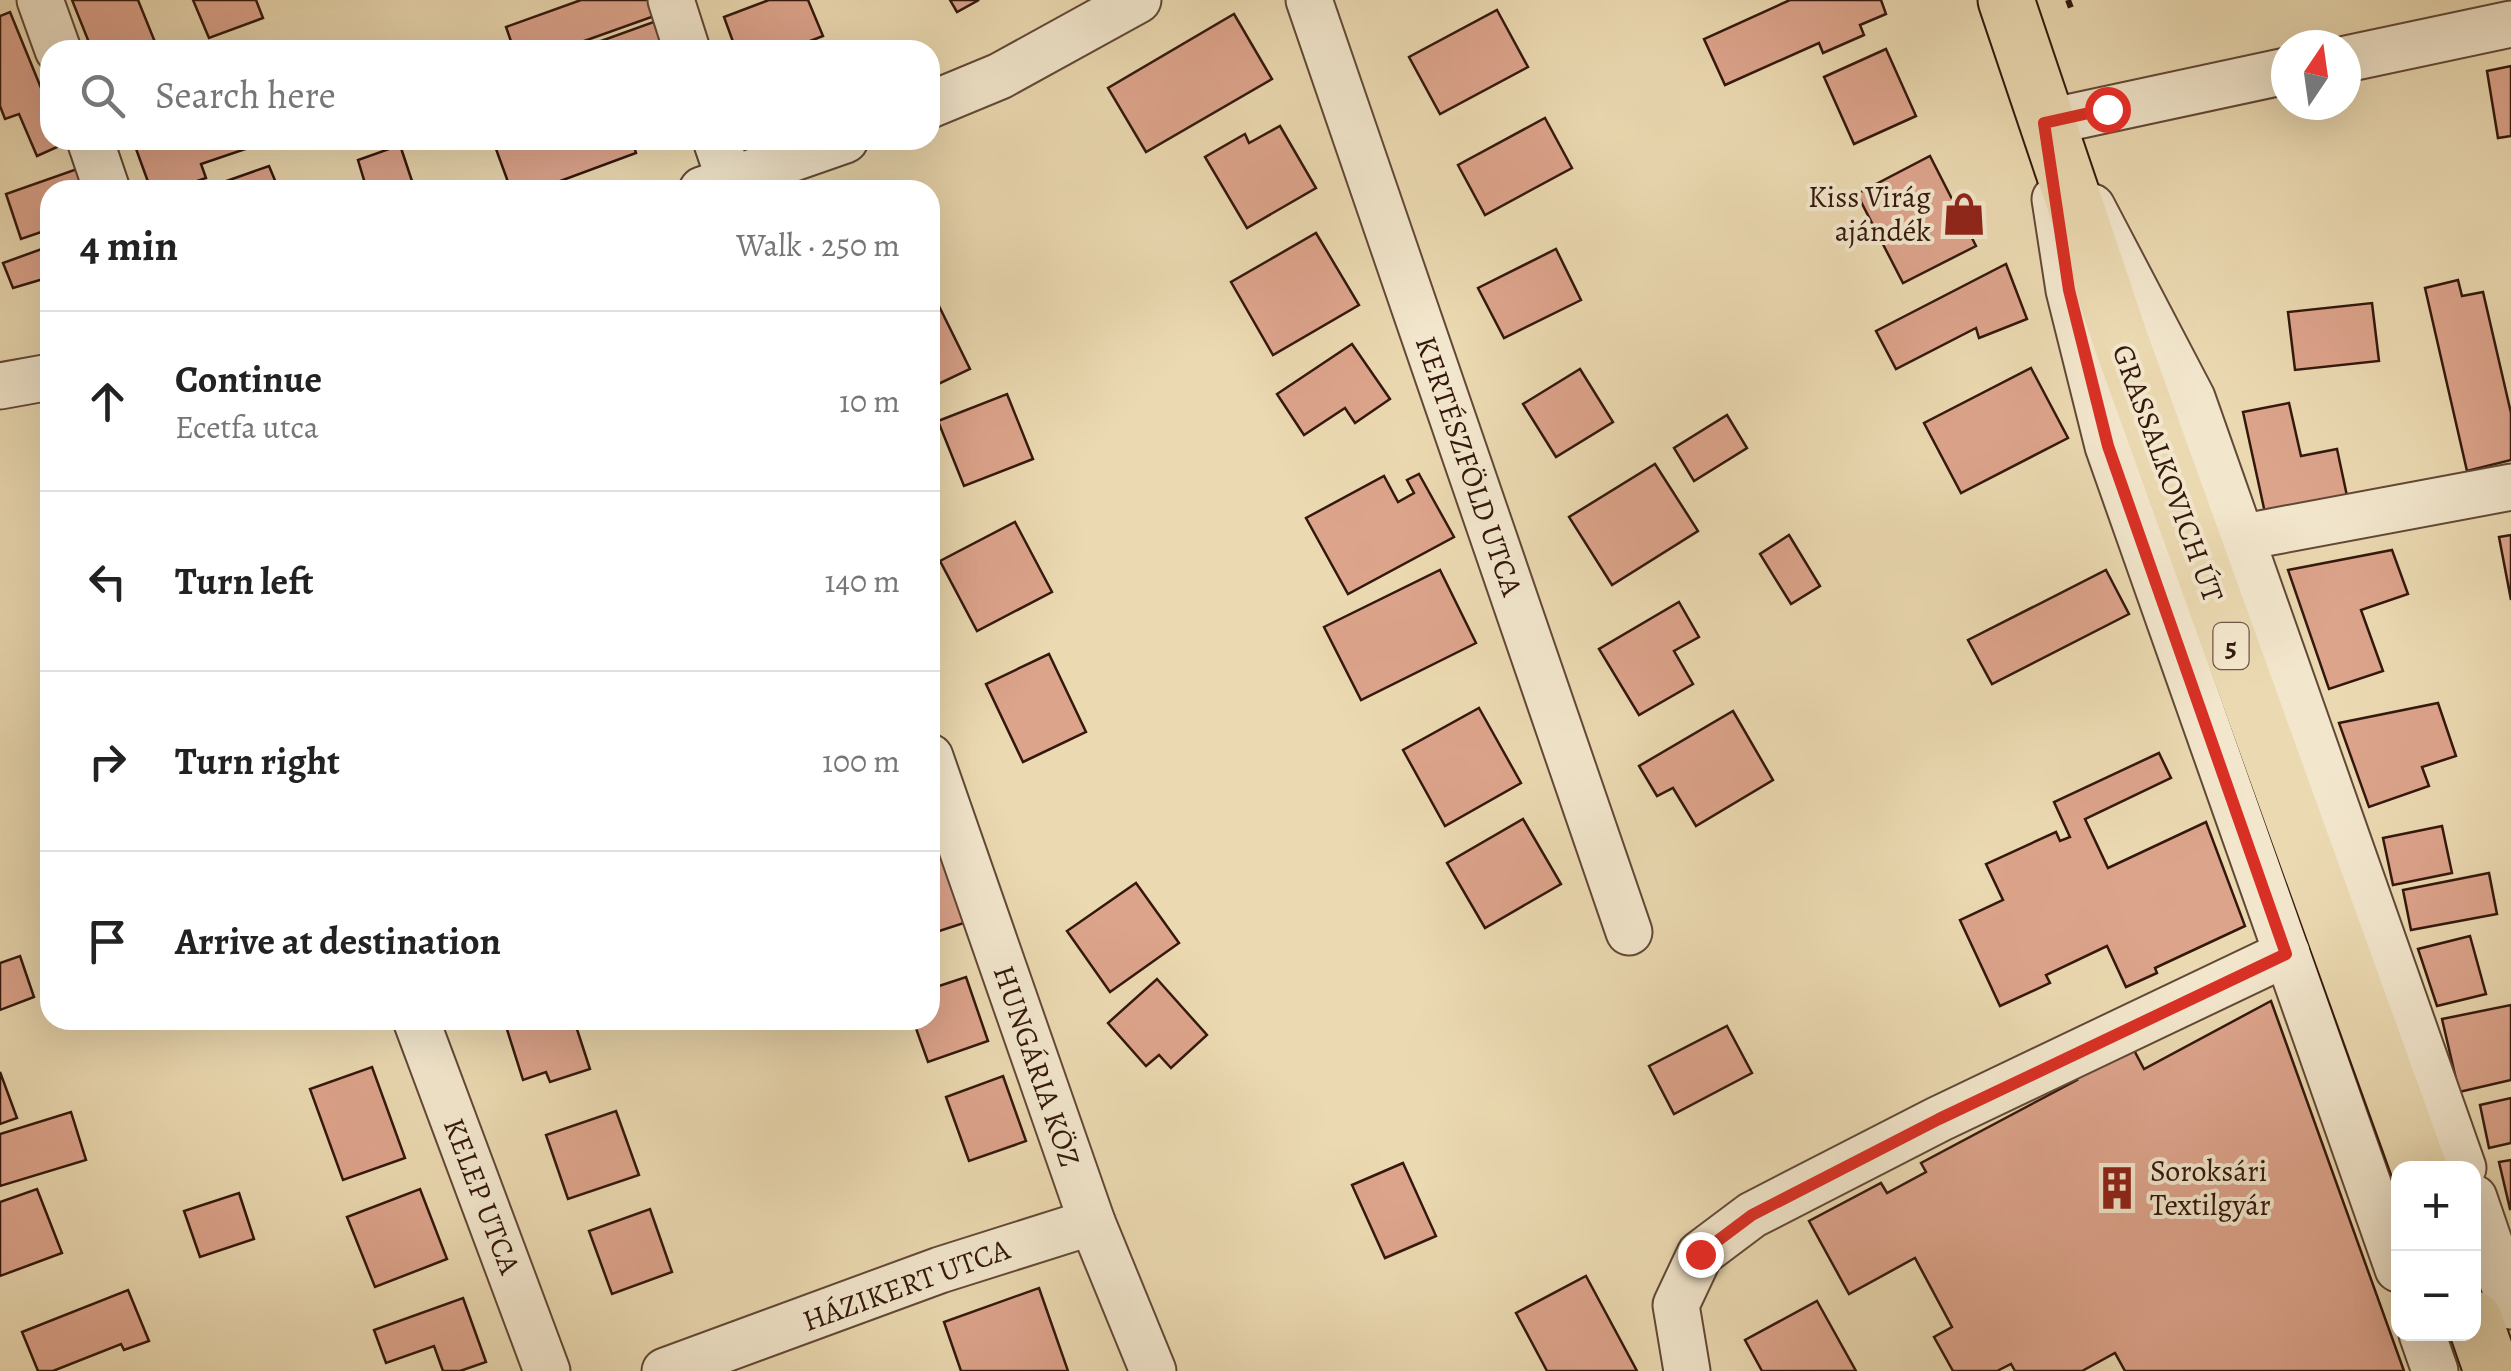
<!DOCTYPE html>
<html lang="en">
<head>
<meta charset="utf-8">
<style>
	:root { --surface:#fff; --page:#f6f6f6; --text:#222; --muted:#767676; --line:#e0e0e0 }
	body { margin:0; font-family:Alegreya,serif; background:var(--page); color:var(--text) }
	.controls { position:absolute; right:30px; bottom:30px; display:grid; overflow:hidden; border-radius:20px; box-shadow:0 10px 40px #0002 }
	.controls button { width:90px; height:90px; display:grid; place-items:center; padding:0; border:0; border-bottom:2px solid var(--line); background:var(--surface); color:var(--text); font:50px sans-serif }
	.compass { position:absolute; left:2271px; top:30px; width:90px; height:90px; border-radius:50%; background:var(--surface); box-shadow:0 10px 40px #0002; rotate:13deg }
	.stop { position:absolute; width:30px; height:30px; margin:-22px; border:8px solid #d93025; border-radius:50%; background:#fff }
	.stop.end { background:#d93025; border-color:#fff; box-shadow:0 2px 10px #0008 }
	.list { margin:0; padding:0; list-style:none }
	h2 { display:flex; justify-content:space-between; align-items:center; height:130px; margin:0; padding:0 40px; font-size:42px }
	h2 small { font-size:32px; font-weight:400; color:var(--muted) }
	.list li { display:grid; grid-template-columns:65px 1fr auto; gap:30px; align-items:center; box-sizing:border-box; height:180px; padding:0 40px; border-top:2px solid var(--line) }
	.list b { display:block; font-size:38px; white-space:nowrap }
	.list p { margin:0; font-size:32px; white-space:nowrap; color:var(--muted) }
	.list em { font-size:32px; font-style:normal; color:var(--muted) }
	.icon { flex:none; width:55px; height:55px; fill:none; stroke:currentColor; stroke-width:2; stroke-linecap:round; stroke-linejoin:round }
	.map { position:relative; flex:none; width:2511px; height:1371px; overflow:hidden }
	.search { position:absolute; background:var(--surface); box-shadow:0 10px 40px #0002; left:40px; top:40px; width:900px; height:110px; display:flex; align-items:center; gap:25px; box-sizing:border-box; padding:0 35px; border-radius:30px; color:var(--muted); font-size:38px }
	.panel { position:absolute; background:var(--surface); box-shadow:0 10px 40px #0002; left:40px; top:180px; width:900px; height:850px; border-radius:30px }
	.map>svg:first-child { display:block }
	.building { fill:#dda48c; stroke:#34180d; stroke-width:2.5 }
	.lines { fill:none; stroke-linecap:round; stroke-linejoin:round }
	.minor-casing { stroke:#624836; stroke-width:49 }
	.major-casing { stroke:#34180d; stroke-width:59 }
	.path { stroke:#34180d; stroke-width:6; stroke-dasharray:8 5; stroke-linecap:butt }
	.minor { stroke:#f2e6cc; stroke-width:45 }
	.major { stroke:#ebd9b1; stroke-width:55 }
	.route { stroke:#d93025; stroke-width:12 }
	.labels { text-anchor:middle; stroke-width:8; stroke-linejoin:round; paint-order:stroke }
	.shield { fill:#f2e6cc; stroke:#6d5646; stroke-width:2.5 }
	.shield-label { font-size:28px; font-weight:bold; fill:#34180d }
	.poi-label { font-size:30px; fill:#34180d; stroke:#f2e6cc; text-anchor:end }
	.street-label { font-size:30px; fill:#34180d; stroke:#f2e6cc }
</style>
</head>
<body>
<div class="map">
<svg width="2511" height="1371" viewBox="0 0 2511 1371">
	<rect width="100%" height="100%" fill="#ebd9b1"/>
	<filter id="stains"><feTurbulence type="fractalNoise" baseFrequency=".002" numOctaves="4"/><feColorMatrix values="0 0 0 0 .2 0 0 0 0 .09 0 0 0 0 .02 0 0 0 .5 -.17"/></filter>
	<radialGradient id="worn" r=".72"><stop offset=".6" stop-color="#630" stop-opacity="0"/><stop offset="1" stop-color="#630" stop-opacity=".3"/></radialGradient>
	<g class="building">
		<path d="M72 0H138L157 47 92 50Z"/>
		<path d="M193 0H256L263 18 209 38Z"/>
		<path d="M581 0H655L660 14 559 50H514L506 27Z"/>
		<path d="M769 0H808L823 36 787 50H736L724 17Z"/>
		<path d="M950 0H979L957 12Z"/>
		<path d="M1790 0H1881L1886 14 1860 25 1864 35 1823 53 1819 43 1725 85 1704 39Z"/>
		<path d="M1497 10 1528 67 1440 114 1409 57Z"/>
		<path d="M10 12 50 110V140H62L64 144 37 156 19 114 5 119 0 106V16Z"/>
		<path d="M1234 14 1272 79 1146 152 1108 88Z"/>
		<path d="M659 20 670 50H576Z"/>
		<path d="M1886 49 1916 116 1854 144 1824 77Z"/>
		<path d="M2511 66V136L2498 138 2487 71Z"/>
		<path d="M1545 118 1572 168 1485 215 1458 165Z"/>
		<path d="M1280 126 1316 188 1247 228 1205 157 1245 134 1249 143Z"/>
		<path d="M152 140H272L201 164 206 178 171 190H151L135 146Z"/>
		<path d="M521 140H632L636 153 536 190H511L496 149Z"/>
		<path d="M400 145 415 190H367L358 160Z"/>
		<path d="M1930 156 1976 246 1903 283 1857 194Z"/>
		<path d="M269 166 279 190H201Z"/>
		<path d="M77 169 84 190H50V229L21 239 6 194Z"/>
		<path d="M1316 233 1359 305 1273 355 1231 282Z"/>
		<path d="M50 246V277L13 288 3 263Z"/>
		<path d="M1556 249 1581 300 1504 338 1478 288Z"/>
		<path d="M2006 264 2027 319 1979 338 1976 328 1896 369 1876 331Z"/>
		<path d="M2458 280 2462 296 2483 292 2511 413V460L2467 471 2425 288Z"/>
		<path d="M936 300 970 369 930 388V303Z"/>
		<path d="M2372 303 2379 361 2295 370 2288 312Z"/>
		<path d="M1352 344 1390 399 1355 423 1345 408 1304 435 1277 394Z"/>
		<path d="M2031 368 2068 438 1961 493 1924 423Z"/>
		<path d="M1580 369 1613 422 1556 457 1523 404Z"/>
		<path d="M1007 394 1033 459 964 486 938 421Z"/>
		<path d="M2289 403 2301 456 2337 449 2347 496 2265 513 2243 412Z"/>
		<path d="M1727 415 1747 448 1694 481 1674 448Z"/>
		<path d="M1655 464 1698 531 1612 585 1569 517Z"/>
		<path d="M1419 474 1454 537 1348 594 1306 518 1384 476 1398 502 1414 493 1407 480Z"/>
		<path d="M1015 522 1052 592 977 631 940 561Z"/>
		<path d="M1789 535 1820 586 1791 604 1760 554Z"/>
		<path d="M2511 535V600L2499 537Z"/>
		<path d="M2392 550 2408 594 2361 610 2383 671 2329 689 2288 570Z"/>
		<path d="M1440 570 1476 643 1361 700 1324 627Z"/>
		<path d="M2106 570 2129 614 1992 684 1968 640Z"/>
		<path d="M1679 602 1699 637 1674 651 1693 684 1639 715 1599 649Z"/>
		<path d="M1049 654 1086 732 1023 762 986 684Z"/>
		<path d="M2438 703 2456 756 2422 767 2429 786 2369 807 2339 723Z"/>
		<path d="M1479 708 1521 783 1445 826 1403 750Z"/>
		<path d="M1733 711 1773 780 1696 826 1673 788 1657 796 1639 766Z"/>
		<path d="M2159 753 2171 778 2085 819 2108 868 2206 822 2245 926 2155 968 2157 973 2126 987 2107 946 2046 975 2050 983 2000 1006 1960 920 2003 900 1986 864 2056 832 2060 841 2070 837 2054 802Z"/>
		<path d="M1523 819 1561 884 1485 928 1447 863Z"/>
		<path d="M2442 826 2452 873 2393 885 2383 838Z"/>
		<path d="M943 850 967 922 930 934V854Z"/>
		<path d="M2489 873 2497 914 2411 930 2403 890Z"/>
		<path d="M1136 883 1179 943 1110 992 1067 931Z"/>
		<path d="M2470 936 2486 994 2437 1006 2418 949Z"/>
		<path d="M20 956 34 997 0 1010V963Z"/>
		<path d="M966 977 988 1041 928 1062 913 1020H930V989Z"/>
		<path d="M1157 979 1207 1035 1171 1068 1159 1055 1146 1066 1108 1023Z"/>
		<path d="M2271 1001 2404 1371H2125L2115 1353 2082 1371H2015L2011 1364 1997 1371H1953L1934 1337 1952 1327 1915 1258 1849 1294 1809 1221 1881 1183 1887 1193 1926 1172 1921 1163 2077 1080 2070 1068 2127 1037 2144 1069Z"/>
		<path d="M2511 1005V1080L2459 1092 2442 1019Z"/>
		<path d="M504 1020H574L590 1069 550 1082 546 1072 523 1080Z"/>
		<path d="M1727 1026 1752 1073 1674 1114 1649 1066Z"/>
		<path d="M372 1067 405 1158 343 1180 310 1089Z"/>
		<path d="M0 1072 17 1118 0 1124Z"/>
		<path d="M1003 1076 1026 1141 969 1161 946 1097Z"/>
		<path d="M2511 1098V1143L2489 1148 2480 1105Z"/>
		<path d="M616 1111 639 1175 568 1199 546 1135Z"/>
		<path d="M71 1112 86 1160 0 1186V1134Z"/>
		<path d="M2511 1160V1209H2510L2499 1162Z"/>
		<path d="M1403 1163 1436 1236 1385 1258 1352 1185Z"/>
		<path d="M37 1189 62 1253 0 1276V1202Z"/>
		<path d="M420 1189 447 1259 375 1287 347 1217Z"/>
		<path d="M239 1193 254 1239 200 1257 184 1211Z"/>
		<path d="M650 1209 672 1272 612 1294 589 1231Z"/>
		<path d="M1586 1276 1637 1371H1547L1516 1313Z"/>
		<path d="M1039 1288 1068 1371H961L944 1322Z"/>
		<path d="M128 1290 149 1341 124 1350 121 1344 53 1371H38L22 1332Z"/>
		<path d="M463 1298 486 1362 460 1371H443L434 1346 386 1363 374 1330Z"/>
		<path d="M1817 1301 1856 1371H1762L1745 1340Z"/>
	</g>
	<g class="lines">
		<g class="minor-casing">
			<g id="minor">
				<path d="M40 0 58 50"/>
				<path d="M671 0 687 50"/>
				<path d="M1309 0 1629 932"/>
				<path d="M2346 59 2511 24"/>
				<path d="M930 105 1000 76 1138 0"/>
				<path d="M2044 123 2286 71"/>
				<path d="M90 140 107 190"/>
				<path d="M716 140 733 190"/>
				<path d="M702 190 845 140"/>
				<path d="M2055 199 2069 290 2108 446 2398 1269"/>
				<path d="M2092 207 2192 398 2463 1168"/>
				<path d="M0 386 50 377"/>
				<path d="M2244 537 2511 487"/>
				<path d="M930 757 1092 1222 1153 1371"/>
				<path d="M416 1020 547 1371"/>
				<path d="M2474 1198 2511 1306"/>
				<path d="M2422 1334 2435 1371"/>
				<path d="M665 1371 940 1270 1092 1222"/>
				<path d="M1687 1371 1676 1305 1700 1254 1752 1215 1939 1119 2287 953"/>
			</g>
		</g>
		<g class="major-casing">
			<g id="major">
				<path d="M2006 0 2122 344 2419 1168"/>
				<path d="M2474 1319 2492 1371"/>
			</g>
		</g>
		<path class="path" d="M2068 0 2071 8"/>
		<use href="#minor" class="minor"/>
		<use href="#major" class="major"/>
	</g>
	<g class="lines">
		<path class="route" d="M1700 1254 1752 1215 1939 1119 2286 954 2108 446 2069 290 2044 123 2107 109"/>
	</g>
	<defs>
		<g id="shop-bare" transform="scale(3.45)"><path d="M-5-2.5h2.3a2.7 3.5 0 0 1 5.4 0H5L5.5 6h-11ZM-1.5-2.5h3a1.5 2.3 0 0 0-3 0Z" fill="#8f2418" stroke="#f2e6cc" stroke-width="2.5" paint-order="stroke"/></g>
		<g id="building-bare" transform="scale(3.45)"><path d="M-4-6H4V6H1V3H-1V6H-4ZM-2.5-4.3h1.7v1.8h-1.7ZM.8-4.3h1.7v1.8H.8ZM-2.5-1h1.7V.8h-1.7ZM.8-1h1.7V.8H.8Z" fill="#8f2418" stroke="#f2e6cc" stroke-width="2.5" paint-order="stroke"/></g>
	</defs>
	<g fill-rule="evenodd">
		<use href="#shop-bare" x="1964" y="214"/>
		<use href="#building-bare" x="2117" y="1188"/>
	</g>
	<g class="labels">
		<rect class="shield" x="2213.5" y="623" width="35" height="46" rx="8"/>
		<g class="shield-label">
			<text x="2231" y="656">5</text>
		</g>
		<g class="poi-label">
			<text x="1931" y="207">Kiss Virág<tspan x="1931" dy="34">ajándék</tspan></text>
			<text x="2150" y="1181" text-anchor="start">Soroksári<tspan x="2150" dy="34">Textilgyár</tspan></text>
		</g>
		<g class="street-label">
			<text transform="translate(1469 466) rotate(71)" y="10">KERTÉSZFÖLD UTCA</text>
			<text transform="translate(2168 473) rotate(70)" y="10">GRASSALKOVICH ÚT</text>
			<text transform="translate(1037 1066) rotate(71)" y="10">HUNGÁRIA KÖZ</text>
			<text transform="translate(482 1196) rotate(69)" y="10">KELEP UTCA</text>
			<text transform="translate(906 1285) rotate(-20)" y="10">HÁZIKERT UTCA</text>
		</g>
	</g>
	<rect width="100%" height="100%" filter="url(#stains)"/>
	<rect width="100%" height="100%" fill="url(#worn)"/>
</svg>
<div class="controls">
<button>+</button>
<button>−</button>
</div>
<svg class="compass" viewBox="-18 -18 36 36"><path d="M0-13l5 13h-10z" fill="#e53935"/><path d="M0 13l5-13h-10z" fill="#767676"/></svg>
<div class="stop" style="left:2107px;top:109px"></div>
<div class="stop end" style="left:1700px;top:1254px"></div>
<div class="search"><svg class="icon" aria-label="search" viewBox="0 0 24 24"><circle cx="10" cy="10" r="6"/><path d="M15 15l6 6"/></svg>Search here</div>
<section class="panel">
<h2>4 min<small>Walk · 250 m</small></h2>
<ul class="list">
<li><svg class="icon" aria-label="ahead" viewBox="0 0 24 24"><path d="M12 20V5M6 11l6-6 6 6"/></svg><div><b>Continue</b><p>Ecetfa utca</p></div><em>10 m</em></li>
<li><svg class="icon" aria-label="left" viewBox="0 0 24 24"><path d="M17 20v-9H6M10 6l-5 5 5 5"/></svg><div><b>Turn left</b></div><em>140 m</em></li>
<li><svg class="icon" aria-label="right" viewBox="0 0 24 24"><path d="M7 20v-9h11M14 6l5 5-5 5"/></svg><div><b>Turn right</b></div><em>100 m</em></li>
<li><svg class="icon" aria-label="arrive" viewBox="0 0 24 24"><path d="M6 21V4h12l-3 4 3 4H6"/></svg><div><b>Arrive at destination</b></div></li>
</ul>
</section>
</div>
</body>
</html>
